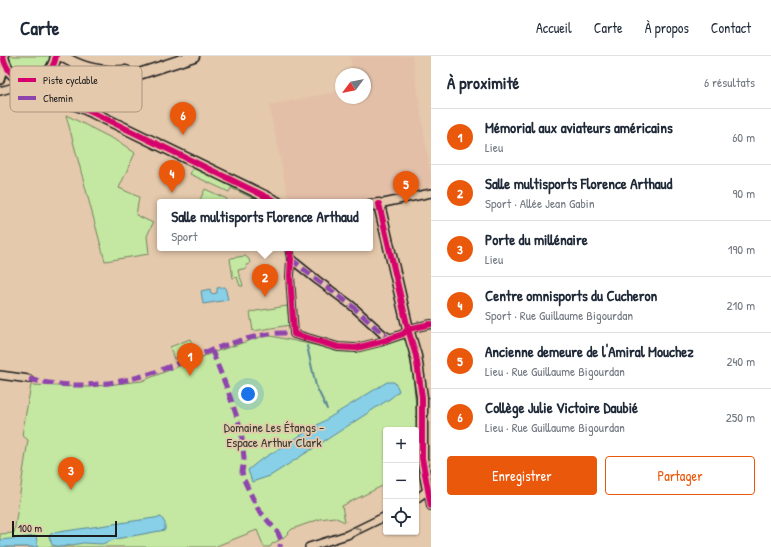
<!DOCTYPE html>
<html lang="fr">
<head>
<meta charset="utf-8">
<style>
	:root { --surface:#fff; --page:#f2f2f3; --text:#1f2937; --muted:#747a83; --line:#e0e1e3; --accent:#ea580c }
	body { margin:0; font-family:"Patrick Hand",sans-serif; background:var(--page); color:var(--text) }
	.controls { position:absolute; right:12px; bottom:12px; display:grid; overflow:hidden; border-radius:4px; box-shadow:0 1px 3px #0004 }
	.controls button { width:36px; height:36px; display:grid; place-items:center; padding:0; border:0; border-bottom:1px solid var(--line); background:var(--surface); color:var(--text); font:20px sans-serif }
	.compass { position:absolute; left:335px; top:12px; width:36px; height:36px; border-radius:50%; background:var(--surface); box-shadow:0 1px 3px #0004; rotate:238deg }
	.scale { position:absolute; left:12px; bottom:10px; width:105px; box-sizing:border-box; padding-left:4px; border:2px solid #1c1c1c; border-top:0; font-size:11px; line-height:14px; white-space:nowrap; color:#1c1c1c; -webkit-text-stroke:3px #e5c9ac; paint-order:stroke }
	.you { position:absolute; left:248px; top:338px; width:14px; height:14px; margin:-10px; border:3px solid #fff; border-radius:50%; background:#1a73e8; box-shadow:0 0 0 6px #1a73e833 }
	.badge { display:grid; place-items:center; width:26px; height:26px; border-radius:50%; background:var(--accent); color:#fff; font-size:13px; font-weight:700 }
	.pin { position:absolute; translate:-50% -33px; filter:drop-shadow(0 1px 2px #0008) }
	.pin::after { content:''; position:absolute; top:21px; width:14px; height:12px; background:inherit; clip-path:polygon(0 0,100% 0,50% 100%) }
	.popup { position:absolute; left:157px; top:143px; width:216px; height:52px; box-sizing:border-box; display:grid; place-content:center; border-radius:4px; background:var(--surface); filter:drop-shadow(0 1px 3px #0005); font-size:13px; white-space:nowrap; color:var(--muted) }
	.popup b { font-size:15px; color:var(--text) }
	.popup::after { content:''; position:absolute; left:50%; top:100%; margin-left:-8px; border:8px solid transparent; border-top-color:var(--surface) }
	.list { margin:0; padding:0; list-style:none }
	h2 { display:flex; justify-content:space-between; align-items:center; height:52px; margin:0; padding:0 16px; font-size:17px }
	h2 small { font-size:13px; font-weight:400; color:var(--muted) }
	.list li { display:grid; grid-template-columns:26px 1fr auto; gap:12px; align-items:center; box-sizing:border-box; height:56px; padding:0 16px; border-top:1px solid var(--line) }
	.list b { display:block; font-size:15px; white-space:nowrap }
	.list p { margin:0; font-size:13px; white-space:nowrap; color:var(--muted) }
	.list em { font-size:13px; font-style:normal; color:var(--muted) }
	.actions { display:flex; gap:8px; padding:12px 16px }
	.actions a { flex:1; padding:9px 0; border:1px solid var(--accent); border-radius:4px; text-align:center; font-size:14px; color:var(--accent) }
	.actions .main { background:var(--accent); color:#fff }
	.icon { flex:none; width:22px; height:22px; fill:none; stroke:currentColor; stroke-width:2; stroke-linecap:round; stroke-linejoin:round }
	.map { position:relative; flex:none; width:431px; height:491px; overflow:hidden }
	header { display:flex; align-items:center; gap:24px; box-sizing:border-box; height:56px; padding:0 20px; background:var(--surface); border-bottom:1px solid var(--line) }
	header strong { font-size:19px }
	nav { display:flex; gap:22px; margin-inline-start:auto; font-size:14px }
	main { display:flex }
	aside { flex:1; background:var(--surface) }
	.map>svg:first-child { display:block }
	.built { fill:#e3bfa8 }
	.green { fill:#c4e8a1; stroke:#70825e }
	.water { fill:#87d0e8; stroke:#5c8896 }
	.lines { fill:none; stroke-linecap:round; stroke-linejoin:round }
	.stream { stroke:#5c8896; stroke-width:2 }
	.street-casing { stroke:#1c1c1c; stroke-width:10 }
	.secondary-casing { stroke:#1c1c1c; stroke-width:13 }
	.street { stroke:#e5c9ac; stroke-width:7 }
	.secondary { stroke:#e5c9ac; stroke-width:10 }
	.quiet { stroke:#8e44ad; stroke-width:5; stroke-dasharray:10 5; stroke-linecap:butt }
	.cycleway-casing { stroke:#e5c9ac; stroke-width:8 }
	.cycleway { stroke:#d6006c; stroke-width:6 }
	.oneway { stroke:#807264 }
	.labels { text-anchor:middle; stroke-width:3.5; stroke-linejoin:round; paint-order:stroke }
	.park-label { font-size:13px; fill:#353b30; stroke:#e5c9ac }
	.key { fill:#e5c9ac; stroke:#a99581; stroke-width:1 }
	.key-label { font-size:11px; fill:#1c1c1c }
</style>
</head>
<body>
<header>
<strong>Carte</strong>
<nav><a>Accueil</a><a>Carte</a><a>À propos</a><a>Contact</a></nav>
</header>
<main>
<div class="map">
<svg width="431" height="491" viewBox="0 0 431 491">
	<rect width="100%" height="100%" fill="#e5c9ac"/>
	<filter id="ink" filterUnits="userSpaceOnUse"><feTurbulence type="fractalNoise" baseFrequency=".025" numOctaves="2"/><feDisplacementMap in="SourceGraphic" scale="8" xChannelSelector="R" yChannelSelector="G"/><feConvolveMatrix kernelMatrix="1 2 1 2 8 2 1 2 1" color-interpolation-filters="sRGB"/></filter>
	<g filter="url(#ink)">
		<path class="built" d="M350 0H412L431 120V132L366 146H289L269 49 341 35V42H365V18H353Z"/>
		<g class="green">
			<path d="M9 0H51C50 4 49 9 46 12 33 27 12 18 9 0Z"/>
			<path d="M66 59 121 87 135 97 119 132 139 141 136 159 153 167 147 180 149 198 105 205Z"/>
			<path d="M193 112 265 146H261L231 132 229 136 190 118Z"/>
			<path d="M205 133 227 143 225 146H199Z"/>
			<path d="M245 200 249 203 250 208 246 209 247 212 238 214C238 219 242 223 243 230H240L237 221 233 222 230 203 231 202Z"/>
			<path d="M287 250 290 269 253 275 250 256Z"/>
			<path d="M266 279 348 296 377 291 403 283 407 286 413 320 422 410 416 413V374H386V428L342 450 345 466 334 461 320 463 292 473 283 482 272 488 270 491H264L257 474 214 491H0V478L14 477 28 384 22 379 31 329 88 331 142 325 212 297Z"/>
			<path d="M190 283 195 295 174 303 170 291Z"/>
		</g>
		<g class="water">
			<path d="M225 231 228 244 203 248 201 235 210 233 211 238 217 237V232Z"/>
			<path d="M387 326H394L397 330 399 335 391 342 278 415 270 420 252 426 248 414 259 405Z"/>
			<path d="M161 461 165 467V474L116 483 102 488 83 487 61 491 52 489 49 480 52 477Z"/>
			<path d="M36 480 38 491H0V484Z"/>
		</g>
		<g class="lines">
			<path class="stream" d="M307 290 316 330 327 353"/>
			<g class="street-casing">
				<g id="street">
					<path d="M73 21 83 33 82 44 79 50"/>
					<path d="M0 24 5 8"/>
					<path d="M0 35 11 32 22 24"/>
					<path d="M379 148 431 137"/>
					<path d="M289 192 291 203 290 220 294 278 338 291 356 292 380 286 403 278 408 273 431 268"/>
					<path d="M291 203 317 224 351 249 384 279 390 282"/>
					<path d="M0 319 29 323"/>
					<path d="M416 443 428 434 431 450"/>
					<path d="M309 491 347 479 386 460"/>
				</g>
			</g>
			<g class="secondary-casing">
				<g id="secondary">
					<path d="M3 0C9 33 50 33 56 0"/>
					<path d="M62 0C82 13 103 17 126 15"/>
					<path d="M49 17 101 25 139 18 194 0"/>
					<path d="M39 23 38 30 43 39 79 50 277 146"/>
					<path d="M370 149 379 148 408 273 416 300 422 341V402L428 434 431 432"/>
				</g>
			</g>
			<use href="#street" class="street"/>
			<use href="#secondary" class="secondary"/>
			<g class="quiet">
				<path d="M291 203 317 224 351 249 384 279 390 282"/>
				<path d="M212 295 228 335 241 373 244 402 242 416 243 422 258 453 278 477 281 484 280 491"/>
				<path d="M29 323C68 333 113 330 152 317 188 305 262 268 298 279"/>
			</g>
			<g class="cycleway-casing">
				<g id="cycleway">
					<path d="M3 0C9 33 50 33 56 0"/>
					<path d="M39 23 38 30 43 39 79 50 277 146"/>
					<path d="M379 148 408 273 416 300 422 341V402L431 450"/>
					<path d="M289 192 291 203 290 220 294 278 338 291 356 292 380 286 403 278 408 273 431 268"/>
				</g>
			</g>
			<use href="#cycleway" class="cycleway"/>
		</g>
		<defs><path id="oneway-chevron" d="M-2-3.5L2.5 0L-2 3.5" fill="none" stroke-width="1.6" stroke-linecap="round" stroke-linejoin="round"/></defs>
		<use class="oneway" href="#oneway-chevron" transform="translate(359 474) rotate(-25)"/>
	</g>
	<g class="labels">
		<g class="park-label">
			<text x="274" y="376">Domaine Les Étangs -<tspan x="274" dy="15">Espace Arthur Clark</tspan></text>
		</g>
	</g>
	<rect x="10" y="10" width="132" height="46" rx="6" class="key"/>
	<rect x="18" y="22" width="18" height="4" fill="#d6006c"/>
	<rect x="18" y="40" width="18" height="4" fill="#8e44ad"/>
	<g class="key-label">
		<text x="43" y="28">Piste cyclable</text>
		<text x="43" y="46">Chemin</text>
	</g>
</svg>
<div class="controls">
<button>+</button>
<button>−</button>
<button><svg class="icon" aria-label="locate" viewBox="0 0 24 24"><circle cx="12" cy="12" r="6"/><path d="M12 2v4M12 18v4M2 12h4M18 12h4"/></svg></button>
</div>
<svg class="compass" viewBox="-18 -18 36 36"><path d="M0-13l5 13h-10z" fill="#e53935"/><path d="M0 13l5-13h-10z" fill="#747a83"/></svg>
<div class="scale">100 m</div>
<div class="you"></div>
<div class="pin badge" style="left:190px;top:320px">1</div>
<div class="pin badge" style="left:265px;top:241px">2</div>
<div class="popup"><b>Salle multisports Florence Arthaud</b>Sport</div>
<div class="pin badge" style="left:71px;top:434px">3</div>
<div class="pin badge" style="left:172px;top:137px">4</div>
<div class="pin badge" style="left:406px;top:148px">5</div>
<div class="pin badge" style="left:183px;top:79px">6</div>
</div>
<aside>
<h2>À proximité<small>6 résultats</small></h2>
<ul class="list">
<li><span class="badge">1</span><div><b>Mémorial aux aviateurs américains</b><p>Lieu</p></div><em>60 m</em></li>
<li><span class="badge">2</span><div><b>Salle multisports Florence Arthaud</b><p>Sport · Allée Jean Gabin</p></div><em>90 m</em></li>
<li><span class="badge">3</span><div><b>Porte du millénaire</b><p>Lieu</p></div><em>190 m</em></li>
<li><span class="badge">4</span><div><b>Centre omnisports du Cucheron</b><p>Sport · Rue Guillaume Bigourdan</p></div><em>210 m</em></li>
<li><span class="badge">5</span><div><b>Ancienne demeure de l'Amiral Mouchez</b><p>Lieu · Rue Guillaume Bigourdan</p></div><em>240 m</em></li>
<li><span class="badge">6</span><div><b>Collège Julie Victoire Daubié</b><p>Lieu · Rue Guillaume Bigourdan</p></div><em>250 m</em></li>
</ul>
<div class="actions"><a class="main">Enregistrer</a><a>Partager</a></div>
</aside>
</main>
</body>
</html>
